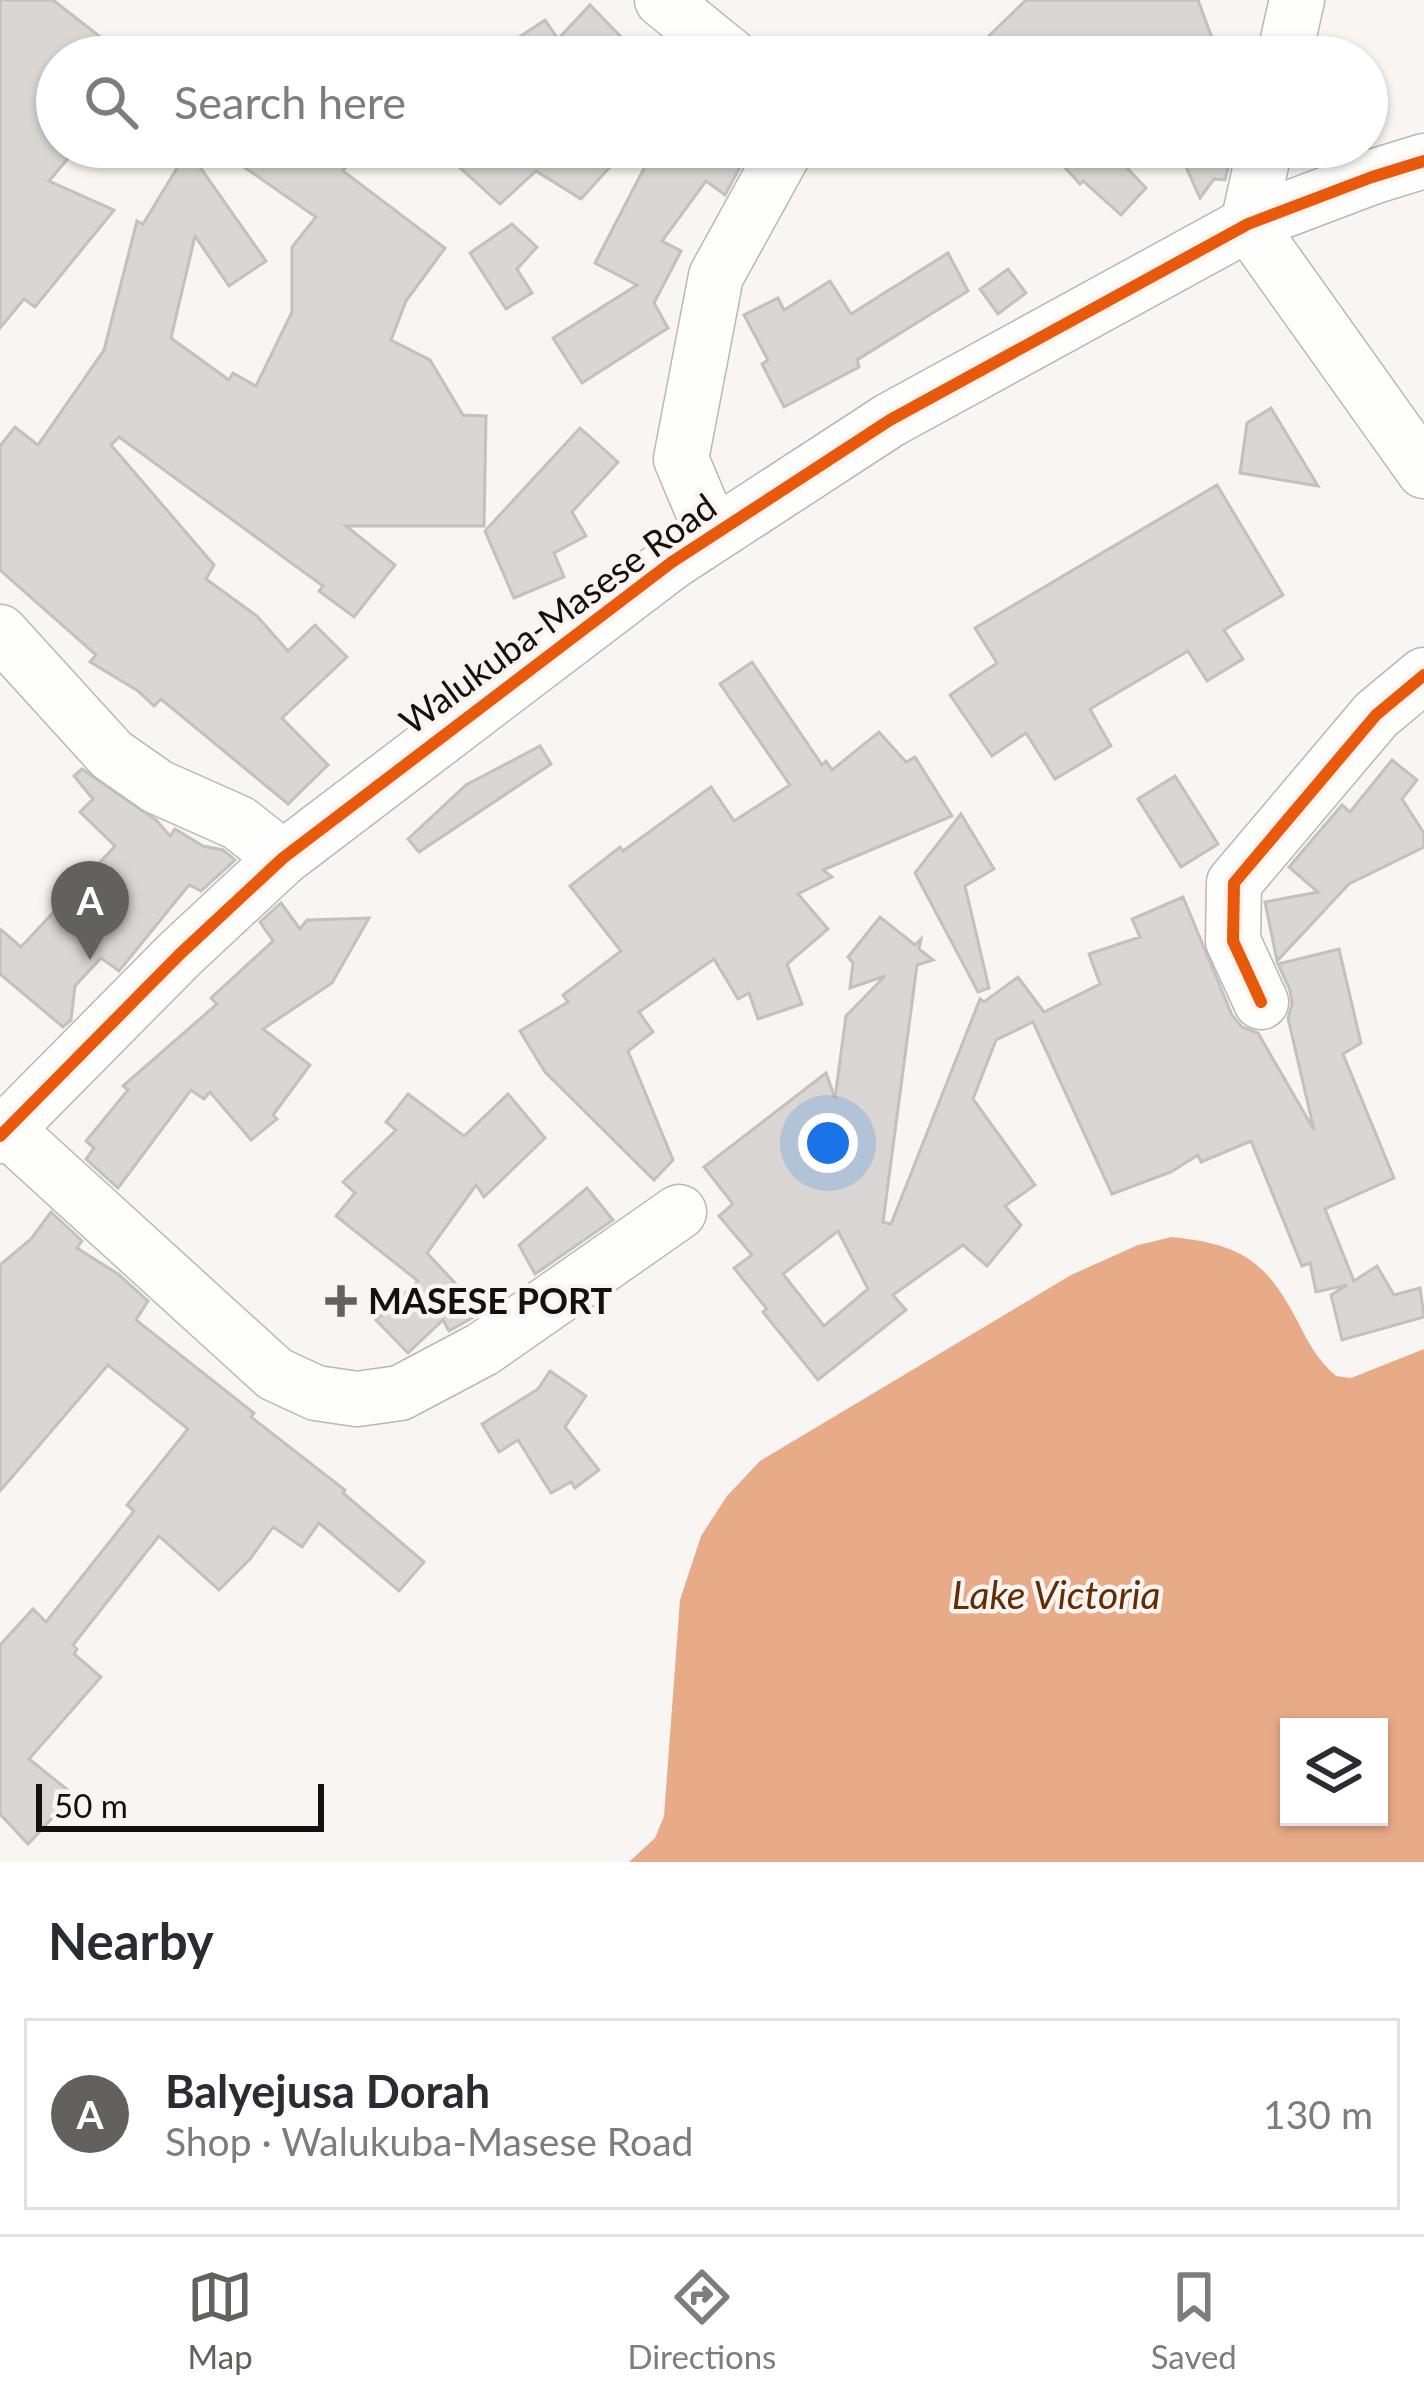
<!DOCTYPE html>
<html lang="en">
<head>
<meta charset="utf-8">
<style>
	:root { --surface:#fff; --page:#f2f2f3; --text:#2b2b33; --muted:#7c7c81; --line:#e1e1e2; --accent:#63615f }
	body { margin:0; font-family:Lato,sans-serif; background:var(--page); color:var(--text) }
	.controls { position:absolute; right:36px; bottom:36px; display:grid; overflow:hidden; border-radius:0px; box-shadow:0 3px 9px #0004 }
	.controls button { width:108px; height:108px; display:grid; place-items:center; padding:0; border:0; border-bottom:3px solid var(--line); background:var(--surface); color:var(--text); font:60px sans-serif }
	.scale { position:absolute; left:36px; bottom:30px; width:288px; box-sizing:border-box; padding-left:12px; border:6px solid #131110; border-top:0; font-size:33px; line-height:42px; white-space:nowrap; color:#131110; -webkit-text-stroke:9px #fbf4f0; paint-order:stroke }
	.you { position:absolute; left:828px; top:1143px; width:42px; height:42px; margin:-30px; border:9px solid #fff; border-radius:50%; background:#1a73e8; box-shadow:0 0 0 18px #1a73e833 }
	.badge { display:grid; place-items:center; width:78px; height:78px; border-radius:50%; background:var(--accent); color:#fff; font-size:39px; font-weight:700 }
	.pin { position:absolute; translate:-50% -99px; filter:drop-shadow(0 3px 6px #0008) }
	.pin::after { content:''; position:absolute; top:63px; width:42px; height:36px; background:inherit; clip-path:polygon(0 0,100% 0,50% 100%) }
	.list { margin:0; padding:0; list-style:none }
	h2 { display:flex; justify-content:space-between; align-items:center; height:156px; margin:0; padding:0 48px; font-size:51px }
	h2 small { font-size:39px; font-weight:400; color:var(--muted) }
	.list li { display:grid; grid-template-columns:78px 1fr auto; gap:36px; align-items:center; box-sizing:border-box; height:192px; margin:0 24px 24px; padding:0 24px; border:3px solid var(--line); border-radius:0px }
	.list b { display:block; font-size:45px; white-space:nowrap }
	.list p { margin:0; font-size:39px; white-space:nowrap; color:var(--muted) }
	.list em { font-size:39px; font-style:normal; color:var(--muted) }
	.icon { flex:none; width:66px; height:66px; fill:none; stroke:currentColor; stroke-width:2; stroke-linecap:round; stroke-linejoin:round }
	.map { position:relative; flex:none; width:1424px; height:1862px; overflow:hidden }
	.search { position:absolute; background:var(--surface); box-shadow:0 3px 9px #0004; left:36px; right:36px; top:36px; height:132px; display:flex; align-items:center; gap:30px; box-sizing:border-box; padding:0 42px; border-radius:66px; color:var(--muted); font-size:45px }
	.sheet { height:372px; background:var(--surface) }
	nav { display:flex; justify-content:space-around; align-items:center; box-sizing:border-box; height:168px; border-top:3px solid var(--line); background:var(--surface); font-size:33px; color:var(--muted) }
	nav a { display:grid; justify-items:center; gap:6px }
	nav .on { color:var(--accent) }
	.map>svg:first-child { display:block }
	.water { fill:#e8ab88; fill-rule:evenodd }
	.building { fill:#d9d6d4; stroke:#c3c0bf; stroke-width:3; fill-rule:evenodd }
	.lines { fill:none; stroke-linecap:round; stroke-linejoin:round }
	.minor-casing { stroke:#bab7b5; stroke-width:57 }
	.minor { stroke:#fefefd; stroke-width:54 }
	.cycleway-casing { stroke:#fbf4f0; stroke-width:20 }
	.cycleway { stroke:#e8590c; stroke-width:12 }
	.poi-dot { fill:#63615f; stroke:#fbf4f0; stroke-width:4.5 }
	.labels { text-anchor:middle; stroke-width:9; stroke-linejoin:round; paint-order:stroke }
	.street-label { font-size:36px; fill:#131110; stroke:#fbf4f0 }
	.poi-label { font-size:36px; font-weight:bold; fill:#131110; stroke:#fbf4f0; text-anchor:start }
	.water-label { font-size:39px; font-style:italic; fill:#622c05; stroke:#fbf4f0 }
</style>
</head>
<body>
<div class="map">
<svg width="1424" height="1862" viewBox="0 0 1424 1862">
	<rect width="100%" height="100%" fill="#f8f5f3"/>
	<path class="water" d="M1172 1237C1240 1244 1266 1260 1298 1322 1308 1342 1318 1361 1336 1376L1351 1378 1424 1349V1862H629L655 1838 664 1816 680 1600 701 1536 727 1496 760 1461 1071 1275 1138 1245ZM1289 1727H1379V1817H1289Z"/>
	<g class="building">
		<path d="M0 0H53L126 57H57V147L76 149 49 181 114 210 35 307 24 299 0 328Z"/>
		<path d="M1026 0H1198L1219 57H967Z"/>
		<path d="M590 5 623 39 603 57H531L518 38 545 20 558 39Z"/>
		<path d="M215 147H359L343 171 445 248 406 301 391 340 430 360 463 415 486 416 484 526H346L395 565 354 617 319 591 323 586 119 437 111 445 214 565 206 579 257 616 288 651 315 625 347 657 282 718 328 765 288 804 161 699 154 706 138 691 90 662 96 655 0 570V446L15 427 38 445 104 350 137 221 143 224 188 150 266 261 229 286 195 236 171 338 229 380 233 373 256 386 292 312V247L316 217Z"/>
		<path d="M437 147H628L581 199 536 171 500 204Z"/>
		<path d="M655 147H738L747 154 725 195 706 181 662 241 681 251 654 303 668 328 582 383 553 338 637 285 595 263Z"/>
		<path d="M1046 147H1120L1113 153 1146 188 1121 215 1083 181 1080 184Z"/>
		<path d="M1177 147H1233L1225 180 1214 179 1200 198Z"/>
		<path d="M512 224 537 247 517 269 532 293 506 309 470 253Z"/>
		<path d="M948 253 968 291 857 360 859 367 784 407 762 364 768 360 744 315 778 298 784 310 830 281 851 314Z"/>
		<path d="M1008 269 1026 293 998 314 980 289Z"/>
		<path d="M1271 408 1318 486 1240 473 1247 423Z"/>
		<path d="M580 428 618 462 572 512 586 536 554 553 564 577 514 598 485 531Z"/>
		<path d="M1217 485 1283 595 1224 630 1243 659 1207 681 1188 651 1090 709 1111 746 1055 779 1026 733 992 756 950 695 997 663 975 628Z"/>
		<path d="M752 662 822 765 826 761 832 770 879 732 906 762 915 757 952 816 823 870 832 877 798 894 828 929 787 964 802 1004 758 1019 749 993 738 999 714 959 639 1012 653 1032 628 1051 673 1160 654 1180 545 1072 520 1031 568 1002 563 995 621 951 570 886 620 847 623 851 711 787 734 821 790 785 720 684Z"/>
		<path d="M540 746 551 764 419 852 408 839 466 785Z"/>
		<path d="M1392 760 1417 780 1402 799 1424 833V847L1349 884 1277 961 1265 902 1318 892 1289 867 1342 805 1350 812Z"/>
		<path d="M82 769 156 820 170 836 175 829 203 846 223 850 235 860 201 891 189 885 119 971 101 958 75 986 71 1020 63 1027 0 974V929L21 947 115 846 80 812 93 799 74 776Z"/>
		<path d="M1175 776 1218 844 1181 867 1138 799Z"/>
		<path d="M961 814 994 869 965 886 989 988 978 992 915 873Z"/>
		<path d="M1183 897 1232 1015 1242 1027 1258 1033 1314 1130 1288 1018 1292 1004 1290 990 1278 964 1339 949 1361 1043 1343 1054 1394 1178 1325 1209 1354 1281 1377 1266 1394 1295 1420 1288 1424 1317 1342 1340 1331 1295 1347 1285 1316 1292 1310 1263 1302 1266 1251 1141 1201 1162 1198 1155 1171 1172 1112 1194 1033 1022 996 1040 973 1099 1035 1185 1005 1206 1021 1225 987 1266 963 1245 893 1295 906 1310 818 1380 763 1312 767 1309 734 1268 752 1255 719 1216 733 1204 704 1167 826 1073 835 1098 846 1016 885 976 850 988 853 963 848 957 880 917 915 945 921 939 919 949 933 960 917 965 883 1222 891 1224 980 999 984 1002 1018 977 1044 1012 1100 984 1089 954 1140 937 1132 919ZM838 1231 868 1289 824 1326 783 1274Z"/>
		<path d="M281 903 300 929 307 920 369 918 332 983 263 1029 310 1065 273 1115 277 1119 251 1140 210 1092 204 1099 191 1090 118 1188 86 1159 94 1148 86 1141 128 1090 123 1086 217 1004 211 998 273 941 260 922Z"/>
		<path d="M408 1094 464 1136 508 1094 545 1138 484 1197 476 1185 427 1253 471 1300 477 1315 449 1331 443 1320 408 1353 376 1320 418 1281 336 1216 355 1193 343 1182 396 1130 386 1122Z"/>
		<path d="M587 1188 613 1220 535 1274 519 1245Z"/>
		<path d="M51 1212 82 1241 77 1248 118 1274 148 1301 136 1320 254 1413 251 1417 345 1490 343 1493 424 1562 399 1591 319 1523 302 1547 273 1527 251 1558 219 1590 159 1536 73 1645 77 1649 74 1654 101 1677 29 1759 74 1795 28 1844 0 1814V1645L33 1609 46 1622 134 1511 127 1505 188 1429 108 1365 0 1491V1265L31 1239Z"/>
		<path d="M550 1371 586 1396 565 1427 599 1470 575 1488 571 1482 551 1493 518 1440 499 1452 482 1424 538 1389Z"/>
	</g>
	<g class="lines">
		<g class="minor-casing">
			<g id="minor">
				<path d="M662 0 732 57"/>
				<path d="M1284 57 1297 0"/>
				<path d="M1265 147 1248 224 1424 471"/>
				<path d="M713 535 681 459 716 276 787 147"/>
				<path d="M0 632 112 755 158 787 239 823 283 858"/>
				<path d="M1261 1002 1233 941 1234 883 1376 715 1424 675"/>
				<path d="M6 1129 275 1374 316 1393 357 1399 400 1393 483 1349 679 1212"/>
				<path d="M0 1136 180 954 283 858 672 562 890 420 1248 224 1372 177 1424 161"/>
			</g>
		</g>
		<use href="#minor" class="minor"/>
		<g class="cycleway-casing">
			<g id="cycleway">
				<path d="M1261 1002 1233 941 1234 883 1376 715 1424 675"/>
				<path d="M0 1136 180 954 283 858 672 562 890 420 1248 224 1372 177 1424 161"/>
			</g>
		</g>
		<use href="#cycleway" class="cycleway"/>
	</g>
	<path class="poi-dot" d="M335 1283h12v12h12v12h-12v12h-12v-12h-12v-12h12z"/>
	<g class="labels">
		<g class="street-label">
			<text transform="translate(558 614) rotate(-36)" y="13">Walukuba-Masese Road</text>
		</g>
		<g class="poi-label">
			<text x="368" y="1314">MASESE PORT</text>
		</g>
		<g class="water-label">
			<text x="1056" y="1609">Lake Victoria</text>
		</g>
	</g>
</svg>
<div class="controls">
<button><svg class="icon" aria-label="layers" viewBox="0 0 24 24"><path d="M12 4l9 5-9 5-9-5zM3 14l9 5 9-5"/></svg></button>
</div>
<div class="scale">50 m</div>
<div class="you"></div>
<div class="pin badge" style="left:90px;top:960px">A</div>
<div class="search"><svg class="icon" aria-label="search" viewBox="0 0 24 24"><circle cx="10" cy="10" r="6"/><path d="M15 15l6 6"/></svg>Search here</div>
</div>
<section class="sheet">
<h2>Nearby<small></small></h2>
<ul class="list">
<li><span class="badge">A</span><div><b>Balyejusa Dorah</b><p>Shop · Walukuba-Masese Road</p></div><em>130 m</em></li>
</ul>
</section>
<nav>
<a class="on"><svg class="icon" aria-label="map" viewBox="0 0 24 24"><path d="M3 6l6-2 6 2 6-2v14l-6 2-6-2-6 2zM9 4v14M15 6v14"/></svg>Map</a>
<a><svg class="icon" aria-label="directions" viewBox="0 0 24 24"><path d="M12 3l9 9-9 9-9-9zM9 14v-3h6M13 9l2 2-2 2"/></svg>Directions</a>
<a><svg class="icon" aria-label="saved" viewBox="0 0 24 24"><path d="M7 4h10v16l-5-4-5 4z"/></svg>Saved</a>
</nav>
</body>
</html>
